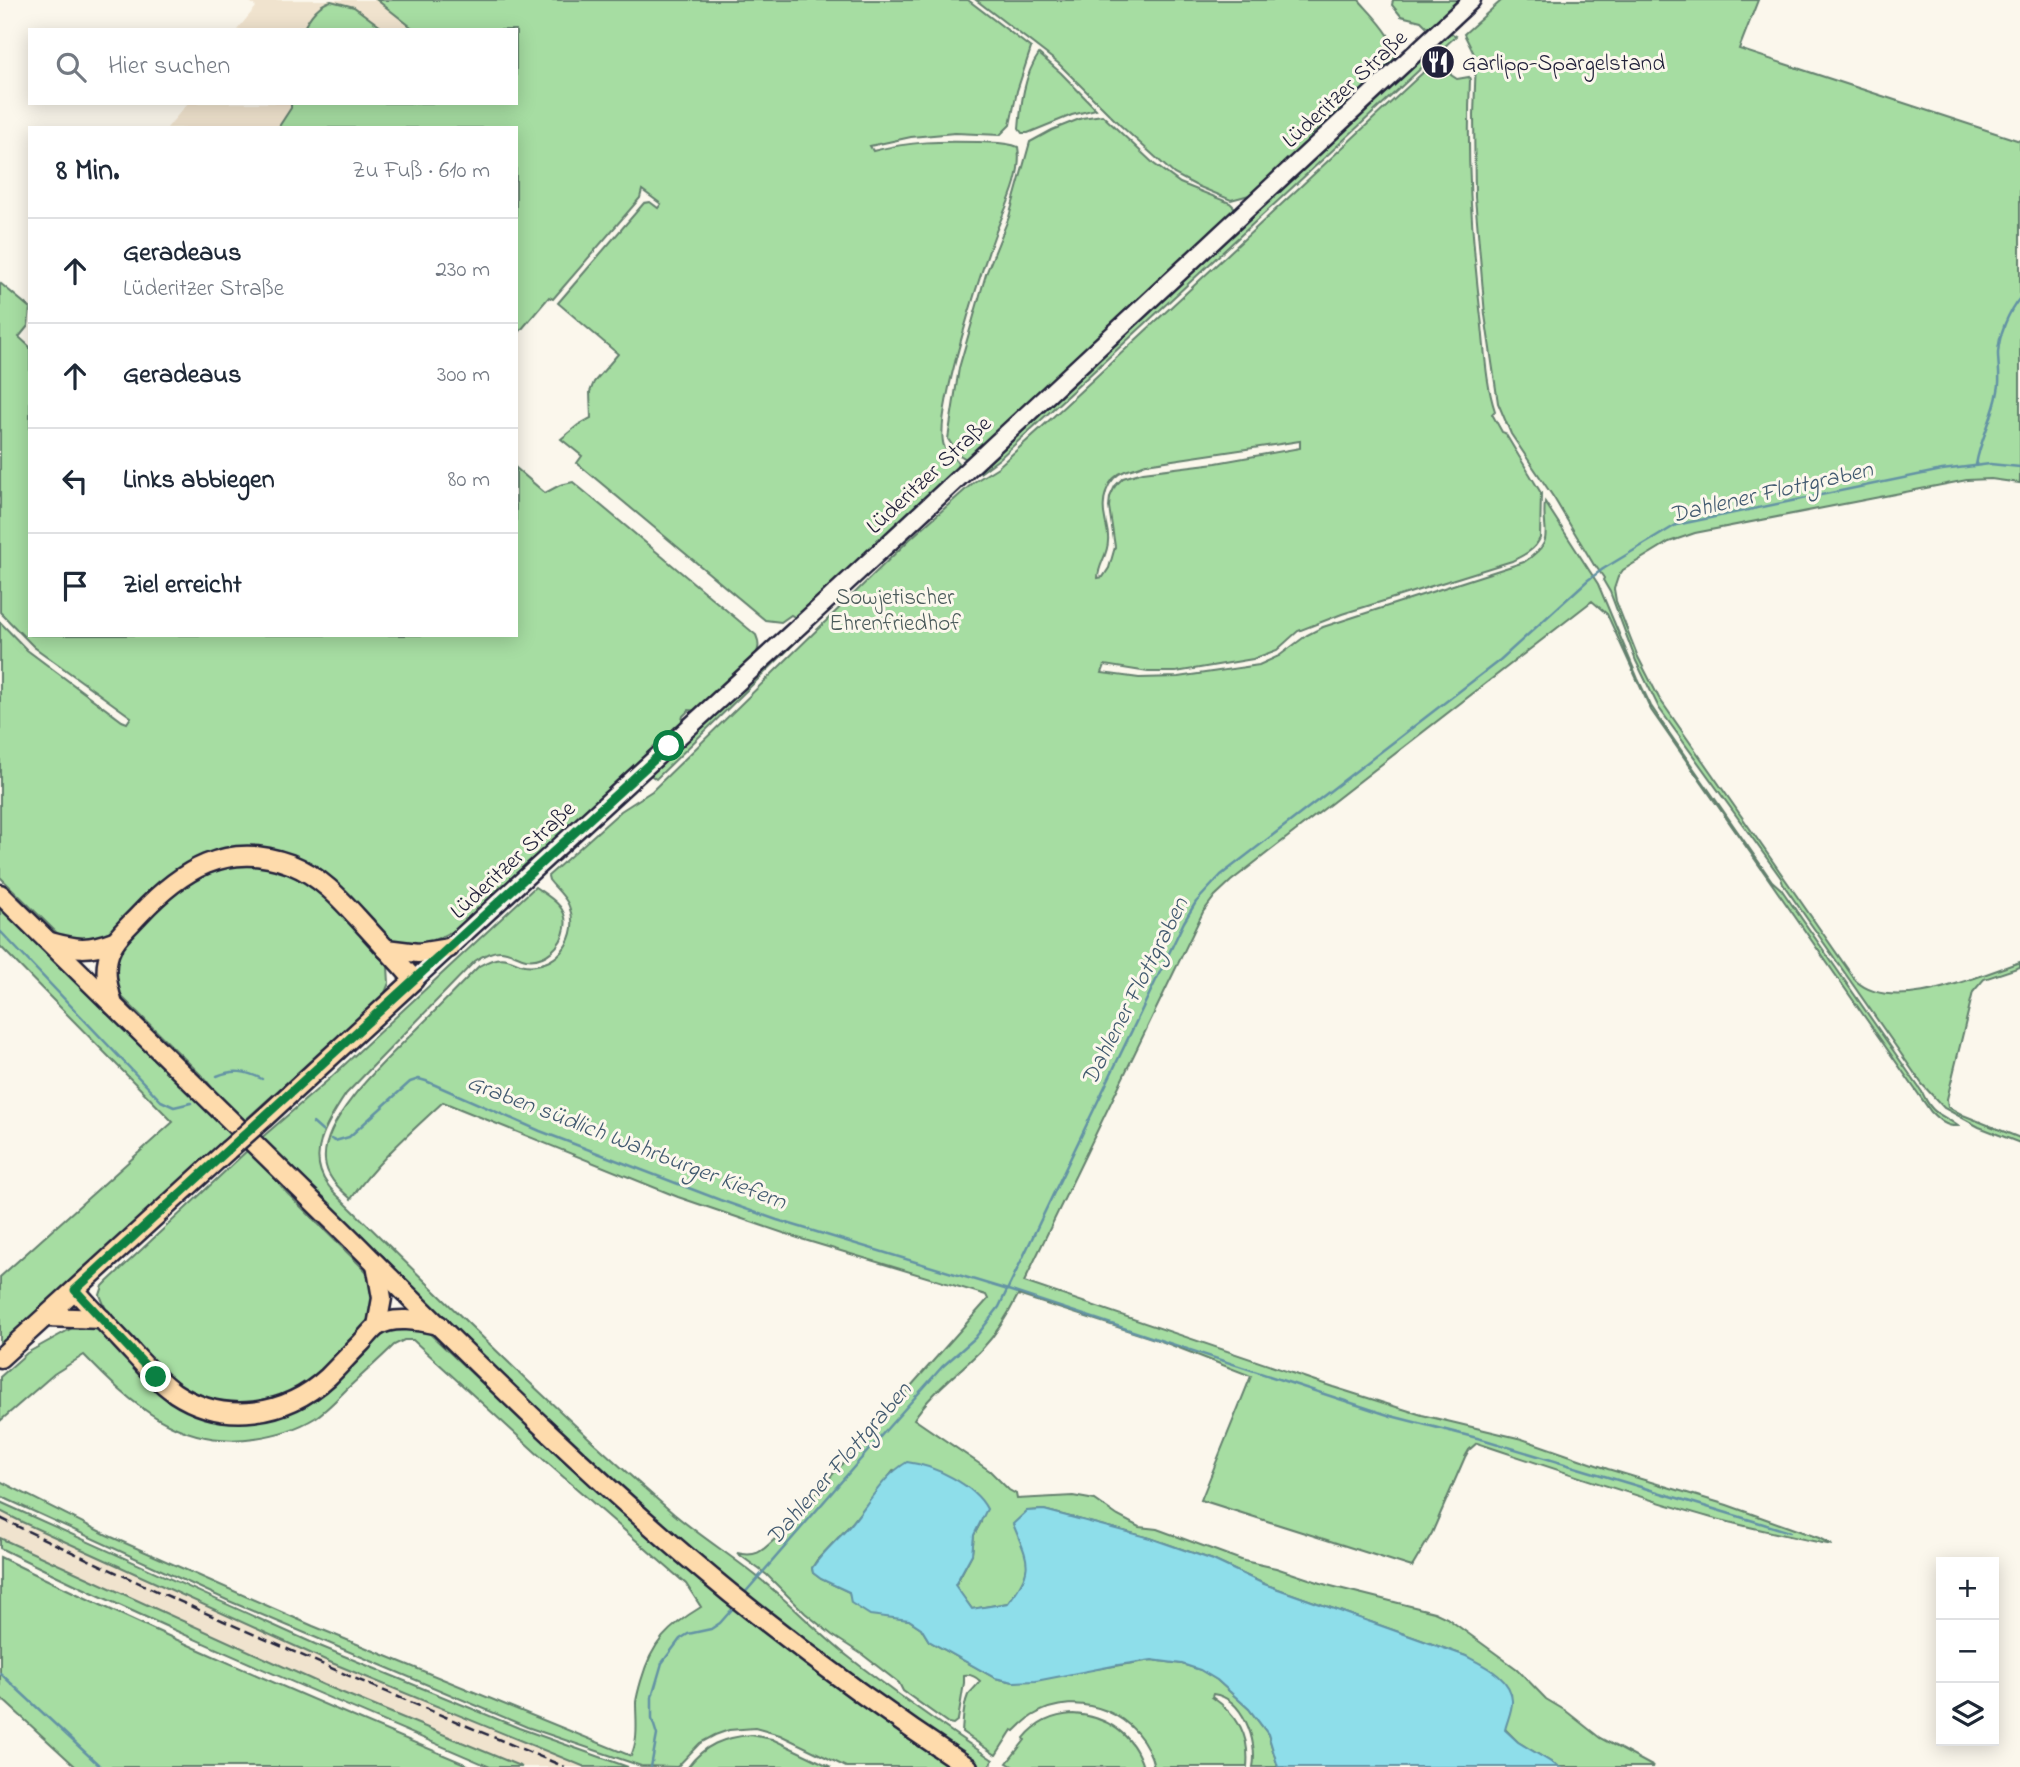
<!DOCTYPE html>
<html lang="de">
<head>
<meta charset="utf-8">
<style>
	:root { --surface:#fff; --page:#f6f6f7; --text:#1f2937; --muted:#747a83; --line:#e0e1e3 }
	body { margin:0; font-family:"Indie Flower",sans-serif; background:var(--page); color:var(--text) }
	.controls { position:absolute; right:21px; bottom:21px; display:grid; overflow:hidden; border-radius:0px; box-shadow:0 4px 18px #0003 }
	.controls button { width:63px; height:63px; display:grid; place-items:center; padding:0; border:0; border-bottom:2px solid var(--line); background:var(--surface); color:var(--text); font:35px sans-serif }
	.stop { position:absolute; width:21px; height:21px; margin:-16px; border:5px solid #0b8043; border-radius:50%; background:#fff }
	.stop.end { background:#0b8043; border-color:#fff; box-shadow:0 2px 7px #0008 }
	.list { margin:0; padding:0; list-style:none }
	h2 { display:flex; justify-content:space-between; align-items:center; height:91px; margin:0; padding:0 28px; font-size:30px }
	h2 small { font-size:23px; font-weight:400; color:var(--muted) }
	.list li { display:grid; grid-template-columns:46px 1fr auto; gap:21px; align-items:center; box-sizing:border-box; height:105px; padding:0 28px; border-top:2px solid var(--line) }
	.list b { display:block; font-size:26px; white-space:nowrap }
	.list p { margin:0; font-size:23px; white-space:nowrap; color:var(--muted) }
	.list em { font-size:23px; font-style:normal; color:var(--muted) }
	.icon { flex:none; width:38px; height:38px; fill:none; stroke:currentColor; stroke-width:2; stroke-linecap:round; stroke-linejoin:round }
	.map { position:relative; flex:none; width:2020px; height:1767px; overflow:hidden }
	.search { position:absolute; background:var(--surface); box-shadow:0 4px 18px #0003; left:28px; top:28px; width:490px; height:77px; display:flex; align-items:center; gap:18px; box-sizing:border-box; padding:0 24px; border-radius:0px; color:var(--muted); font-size:26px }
	.panel { position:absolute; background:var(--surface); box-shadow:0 4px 18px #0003; left:28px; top:126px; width:490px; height:511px; border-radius:0px }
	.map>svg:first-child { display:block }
	.built { fill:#f0e3ce }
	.green { fill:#a6dda2; stroke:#64806e; stroke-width:2; fill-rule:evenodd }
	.water { fill:#8edeea; stroke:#6393a4; stroke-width:2 }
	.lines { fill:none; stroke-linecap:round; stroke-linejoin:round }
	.stream { stroke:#6393a4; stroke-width:2.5 }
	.secondary-casing { stroke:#22223b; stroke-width:21 }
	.primary-casing { stroke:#22223b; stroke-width:23 }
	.secondary { stroke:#fbf7ec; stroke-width:16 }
	.primary { stroke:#fedbac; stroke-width:18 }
	.rail { stroke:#22223b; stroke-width:2.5; stroke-dasharray:10 5; stroke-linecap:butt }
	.primary-bridge-casing { stroke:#22223b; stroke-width:23; stroke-linecap:butt }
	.primary-bridge { stroke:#fedbac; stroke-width:18 }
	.route { stroke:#0b8043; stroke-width:9 }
	.labels { text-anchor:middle; stroke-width:6; stroke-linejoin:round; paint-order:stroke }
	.poi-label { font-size:23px; fill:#22223b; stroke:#fbf7ec; text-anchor:start }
	.street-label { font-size:23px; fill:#22223b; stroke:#fbf7ec }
	.park-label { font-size:23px; fill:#4a5a5a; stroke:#fbf7ec }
	.water-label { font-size:24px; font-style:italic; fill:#425a70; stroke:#fbf7ec }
</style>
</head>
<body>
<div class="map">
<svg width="2020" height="1767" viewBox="0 0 2020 1767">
	<rect width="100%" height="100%" fill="#fbf7ec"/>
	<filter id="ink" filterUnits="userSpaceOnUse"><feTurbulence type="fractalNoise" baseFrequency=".0143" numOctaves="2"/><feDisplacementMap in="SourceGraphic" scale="14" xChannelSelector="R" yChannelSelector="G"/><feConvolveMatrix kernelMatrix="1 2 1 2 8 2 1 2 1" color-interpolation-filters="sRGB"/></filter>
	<g filter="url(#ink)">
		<g class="built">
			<path d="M248 0H385L421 30H237L256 7Z"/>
			<path d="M188 103H330L310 128H167Z"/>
			<path d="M0 1511 332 1663 585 1767H522L324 1685 0 1538Z"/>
		</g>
		<g class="green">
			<path d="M377 0H968L1031 48 1017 91 1010 125 1000 135 955 133 911 137 870 146 873 151C912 141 940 141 979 142 992 143 1007 142 1018 147 1023 176 1005 208 995 234 982 269 933 416 944 446 947 453 954 457 958 463L956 471 884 538 878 539 873 545V549L798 619 791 615 781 622 765 620 577 463 582 456 561 439 578 425 591 418 590 392 594 382 618 354 558 303 644 203 650 202 658 208 661 204 642 190 640 198 553 299 549 297 516 336V128H278L291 108V103H516V30H415Z"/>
			<path d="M976 0H1359C1372 15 1403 43 1393 63L1253 194 1231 200 1195 185 1174 174 1120 125 1058 63Z"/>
			<path d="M1393 0H1460L1428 28 1421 21 1401 16 1392 5Z"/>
			<path d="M1502 0H1758L1739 49 2020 141V483L1991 479 1967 480 1695 533 1669 542 1623 570 1618 577 1614 589 1616 601 1638 657 1659 698 1856 981C1893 1015 1978 976 2020 962V967L1984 979 1973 992 1947 1099 1948 1107 1963 1115 2020 1138V1143L1979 1127 1944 1108 1922 1084 1783 884 1781 878 1659 708 1636 661 1610 592 1603 580 1604 578 1595 565H1594L1554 498 1511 434 1498 403 1485 315 1475 197 1474 115 1476 58 1464 34Z"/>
			<path d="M331 1 354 7 385 30H303C309 17 317 5 331 1Z"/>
			<path d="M1449 32 1456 36 999 459 980 473 977 470Z"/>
			<path d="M1444 53 1451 75 1457 79 1469 77 1470 80C1466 163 1472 244 1482 326 1485 354 1486 384 1495 411L1492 414 1502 432 1505 433 1541 493 1540 538C1535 550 1524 555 1512 561L1342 614 1298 631 1277 650 1253 659 1176 672H1148L1105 665 1102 673 1139 678 1178 677 1259 665 1279 656 1307 635 1323 627 1524 562C1558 539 1541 534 1545 502L1598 584 1638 679 1651 706 1665 727 1772 881 1781 889 1922 1092C1933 1116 1939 1112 1958 1126 1946 1127 1939 1120 1931 1112L1651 710 1607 614 1592 601 1231 881 1215 896 1203 912 1024 1282 1333 1387 1422 1415 1522 1439 1608 1469 1727 1505 1819 1538 1832 1545C1792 1537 1752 1528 1712 1518 1633 1496 1555 1469 1477 1443L1469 1450 1465 1457 1432 1533 1412 1567 1201 1500 1251 1376 1161 1341 1018 1295C1008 1315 998 1332 982 1349 959 1373 932 1391 914 1419L990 1471 1009 1490 1016 1494 1017 1499 1073 1496 1095 1500 1118 1516 1139 1527 1157 1529 1244 1561 1276 1568 1327 1585 1434 1612 1447 1618 1517 1669 1546 1699 1566 1711 1600 1738 1654 1767H1559L1518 1742 1505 1729 1466 1656 1264 1584 1213 1560 1150 1538 1044 1510 1027 1511 1014 1524C1030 1564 1035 1567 1008 1603L972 1609 955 1586 972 1554 974 1535 981 1522 894 1470 852 1523 817 1560 812 1568 813 1573 821 1579 849 1592 892 1617 909 1620 921 1628 929 1641 995 1678 1014 1682 1152 1660 1182 1664 1201 1670 1217 1680 1249 1709 1268 1734 1278 1767H1253C1258 1741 1243 1698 1213 1694L1212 1697C1238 1715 1250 1735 1247 1767H1154C1143 1714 1078 1687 1032 1716 1026 1720 1020 1726 1015 1731L1012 1730 996 1755 962 1732C963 1721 963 1706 968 1695 972 1690 977 1686 980 1681 976 1677 970 1674 964 1675V1683L958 1720 953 1724 948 1723 903 1691 899 1683 863 1655 832 1635 805 1613 767 1575 737 1553C758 1558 763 1550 778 1536L988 1299 986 1295 798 1238 678 1197 443 1102C411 1132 375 1163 351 1199 339 1188 326 1177 325 1160 321 1116 394 1053 423 1023 442 1004 460 985 479 966 512 947 511 969 536 965 564 961 579 932 569 906 566 897 555 888 549 880L548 876 621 811 652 791 910 539 974 482 998 467 1041 428ZM1300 441V448L1216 463 1143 472 1123 478 1115 486 1110 497 1109 507 1115 547 1109 568 1103 577 1098 578C1098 565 1108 555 1108 541 1109 533 1106 526 1105 519 1101 501 1106 478 1125 471 1132 469 1139 467 1146 464Z"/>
			<path d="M1039 54 1061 73 1096 109 1072 115 1028 133H1022L1019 129C1021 104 1024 75 1039 54Z"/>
			<path d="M1102 115 1154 164 1180 183 1230 203 1235 208 1233 212 968 460 958 454 948 439 959 368 986 274 1009 217 1030 142 1052 130 1082 118Z"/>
			<path d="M0 283 30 308 28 326 19 337 30 347V635H516V468L545 493 560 485 573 482 756 635C760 644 759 650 754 658L698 711 689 710 683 716 681 724 474 916 455 930 422 946 393 943 384 935 345 894 235 850 112 934 95 943 64 938 56 932 0 877V622L27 650 122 721 127 723 131 717 34 647 0 612Z"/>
			<path d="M837 599 839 600 656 779 649 774Z"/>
			<path d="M237 864 265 865 290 872 327 895 383 958 388 966 389 983 384 995 242 1123 229 1110 206 1080 122 997 116 988 112 968 124 942 180 885 210 870Z"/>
			<path d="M535 887C551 898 569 907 565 928 562 946 545 962 526 959 517 957 509 951 500 951 490 951 482 956 475 961L346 1094C328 1121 305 1155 328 1185 332 1191 338 1196 343 1201 452 1307 559 1415 674 1514 705 1540 740 1561 771 1588 798 1611 822 1636 850 1658 896 1694 944 1727 993 1760L988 1767H980L857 1682 728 1583 594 1465 259 1140 327 1081Z"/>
			<path d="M0 903 233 1132 0 1346V1277L173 1122 0 946Z"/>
			<path d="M250 1148 287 1193 367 1272 376 1287 373 1317 324 1371 290 1395 253 1405 215 1403 180 1388 156 1366 112 1318 105 1307 100 1295 103 1286 108 1281Z"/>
			<path d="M75 1322 96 1326 102 1330 155 1386 252 1420 274 1417 295 1409 312 1400 324 1391 386 1331C398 1325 414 1326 427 1331L573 1469 600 1488 956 1767H846L780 1735 755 1728 729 1730 715 1735 700 1743 677 1767 641 1766 527 1727 229 1601 0 1496V1481L107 1535 313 1626 631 1756C639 1738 636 1722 636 1702 637 1695 639 1688 641 1681 652 1642 668 1627 701 1607L686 1584 544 1460 413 1340H404L394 1345C379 1360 363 1374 347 1389 337 1399 327 1410 315 1418 297 1429 276 1435 255 1438 180 1449 132 1405 84 1355L54 1374 0 1421V1377L27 1353 72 1328Z"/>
			<path d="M0 1502 315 1644 519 1728 628 1767H585L332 1663 22 1522 0 1511Z"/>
			<path d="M0 1538 324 1685 522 1767H490C326 1696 161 1628 0 1548Z"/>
			<path d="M0 1557C155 1633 313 1700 472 1767H76L0 1697Z"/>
			<path d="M1073 1714C1107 1716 1133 1734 1143 1767H1014L1007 1763 1025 1740 1024 1738C1036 1723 1054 1715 1073 1714Z"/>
			<path d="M751 1735 772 1739 831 1767H688C704 1745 724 1737 751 1735Z"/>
		</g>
		<path class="water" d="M907 1462C933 1465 975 1485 987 1509L974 1535 972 1554 955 1585 972 1609 1008 1603C1035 1567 1029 1563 1013 1524L1027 1511 1044 1510 1150 1538 1213 1560 1264 1584 1466 1656C1483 1665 1513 1678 1512 1702 1512 1711 1507 1721 1505 1730L1518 1742 1559 1767H1278L1268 1734 1249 1709 1217 1680 1200 1670 1182 1664 1152 1660 1118 1665 1036 1681 1014 1682 995 1678 929 1641 921 1628 909 1620 870 1615 851 1603 849 1592 821 1579 813 1573 812 1568C823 1551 840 1538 853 1522 870 1501 883 1476 907 1462Z"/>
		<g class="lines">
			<g class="stream">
				<path d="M1976 465C1980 439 1994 417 1998 391 2001 379 1998 365 1998 353 1999 335 2008 312 2020 298"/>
				<path d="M0 931 161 1101 174 1107 191 1103"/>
				<path d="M217 1076C234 1069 246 1071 262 1079"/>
				<path d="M313 1123 322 1131"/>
				<path d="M331 1139 335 1141 349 1137 410 1082 419 1079 426 1081 540 1131 720 1200 777 1220 1008 1290 1391 1416 1485 1440 1790 1532"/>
				<path d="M743 1595 886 1430 942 1367 975 1338 999 1307 1184 922 1196 902 1221 875 1500 660 1588 580 1603 569 1676 525 1942 470 1990 464 2020 467"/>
				<path d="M0 1673 101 1767"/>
				<path d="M651 1767 657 1735 652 1719V1697L662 1663 680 1639 688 1634 711 1629 720 1623 735 1606"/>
			</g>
			<g class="secondary-casing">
				<path id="secondary" d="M414 980 833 595 1472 0"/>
			</g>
			<g class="primary-casing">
				<g id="primary">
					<path d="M0 894C114 1006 228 1118 342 1230 468 1355 593 1481 730 1593 807 1655 886 1713 968 1767"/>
					<path d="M50 942C76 949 88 951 114 941"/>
					<path d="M386 949 418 953 449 948"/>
					<path d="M113 1005C109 990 104 974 108 958 112 940 127 928 139 915 180 871 227 840 290 864 323 877 344 903 367 928 383 946 399 962 414 980L264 1118"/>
					<path d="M376 1264 382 1298 377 1326"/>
					<path d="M75 1290C90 1307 106 1324 122 1341 139 1359 155 1379 175 1393 224 1425 286 1416 328 1377 339 1366 350 1354 361 1343 366 1338 371 1331 376 1327 393 1315 420 1321 439 1325"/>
					<path d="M46 1317 102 1319"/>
					<path d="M0 1358 228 1150"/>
				</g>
			</g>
			<use href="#secondary" class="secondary"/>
			<use href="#primary" class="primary"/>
			<path class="rail" d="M0 1518C186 1607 375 1688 565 1767"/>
			<g class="primary-bridge-casing">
				<path id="primary-bridge" d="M228 1150 264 1118"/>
			</g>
			<use href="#primary-bridge" class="primary-bridge"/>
		</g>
	</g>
	<g class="lines" filter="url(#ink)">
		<path class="route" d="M156 1377 75 1290 669 746"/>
	</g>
	<defs>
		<g id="restaurant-disc" transform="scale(1.75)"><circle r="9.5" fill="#22223b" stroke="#fbf7ec"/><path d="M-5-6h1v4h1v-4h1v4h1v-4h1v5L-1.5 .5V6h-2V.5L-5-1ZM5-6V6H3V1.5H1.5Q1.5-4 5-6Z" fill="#fff"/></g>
	</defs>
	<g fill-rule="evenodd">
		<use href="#restaurant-disc" x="1438" y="62"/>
	</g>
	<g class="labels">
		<g class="poi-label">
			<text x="1462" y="70">Garlipp-Spargelstand</text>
		</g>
		<g class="street-label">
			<text transform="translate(1344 88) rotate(-43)" y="8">Lüderitzer Straße</text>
			<text transform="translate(928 474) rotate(-43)" y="8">Lüderitzer Straße</text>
			<text transform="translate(512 859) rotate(-43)" y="8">Lüderitzer Straße</text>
		</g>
		<g class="park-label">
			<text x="895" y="604">Sowjetischer<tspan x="895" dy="26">Ehrenfriedhof</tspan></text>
		</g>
		<g class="water-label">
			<text transform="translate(1771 491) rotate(-13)" y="8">Dahlener Flottgraben</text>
			<text transform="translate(1134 991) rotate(-63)" y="8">Dahlener Flottgraben</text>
			<text transform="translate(627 1141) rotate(21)" y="8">Graben südlich Wahrburger Kiefern</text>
			<text transform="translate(838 1463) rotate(-49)" y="8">Dahlener Flottgraben</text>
		</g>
	</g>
</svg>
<div class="controls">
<button>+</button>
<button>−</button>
<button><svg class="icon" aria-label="layers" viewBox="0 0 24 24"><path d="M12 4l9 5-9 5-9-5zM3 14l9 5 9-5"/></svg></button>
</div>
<div class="stop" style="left:669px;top:746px"></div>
<div class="stop end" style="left:156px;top:1377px"></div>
<div class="search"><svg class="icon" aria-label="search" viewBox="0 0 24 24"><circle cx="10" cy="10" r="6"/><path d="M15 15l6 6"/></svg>Hier suchen</div>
<section class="panel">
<h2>8 Min.<small>Zu Fuß · 610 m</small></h2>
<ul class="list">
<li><svg class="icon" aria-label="ahead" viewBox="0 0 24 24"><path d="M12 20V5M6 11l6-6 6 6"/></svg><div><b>Geradeaus</b><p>Lüderitzer Straße</p></div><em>230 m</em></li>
<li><svg class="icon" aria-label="ahead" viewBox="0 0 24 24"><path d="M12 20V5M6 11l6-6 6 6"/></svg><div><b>Geradeaus</b></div><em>300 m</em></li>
<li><svg class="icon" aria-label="left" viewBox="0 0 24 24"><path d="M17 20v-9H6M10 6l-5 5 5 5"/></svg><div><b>Links abbiegen</b></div><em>80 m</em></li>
<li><svg class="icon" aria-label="arrive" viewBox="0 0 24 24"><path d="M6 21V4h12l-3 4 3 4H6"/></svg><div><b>Ziel erreicht</b></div></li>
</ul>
</section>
</div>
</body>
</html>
